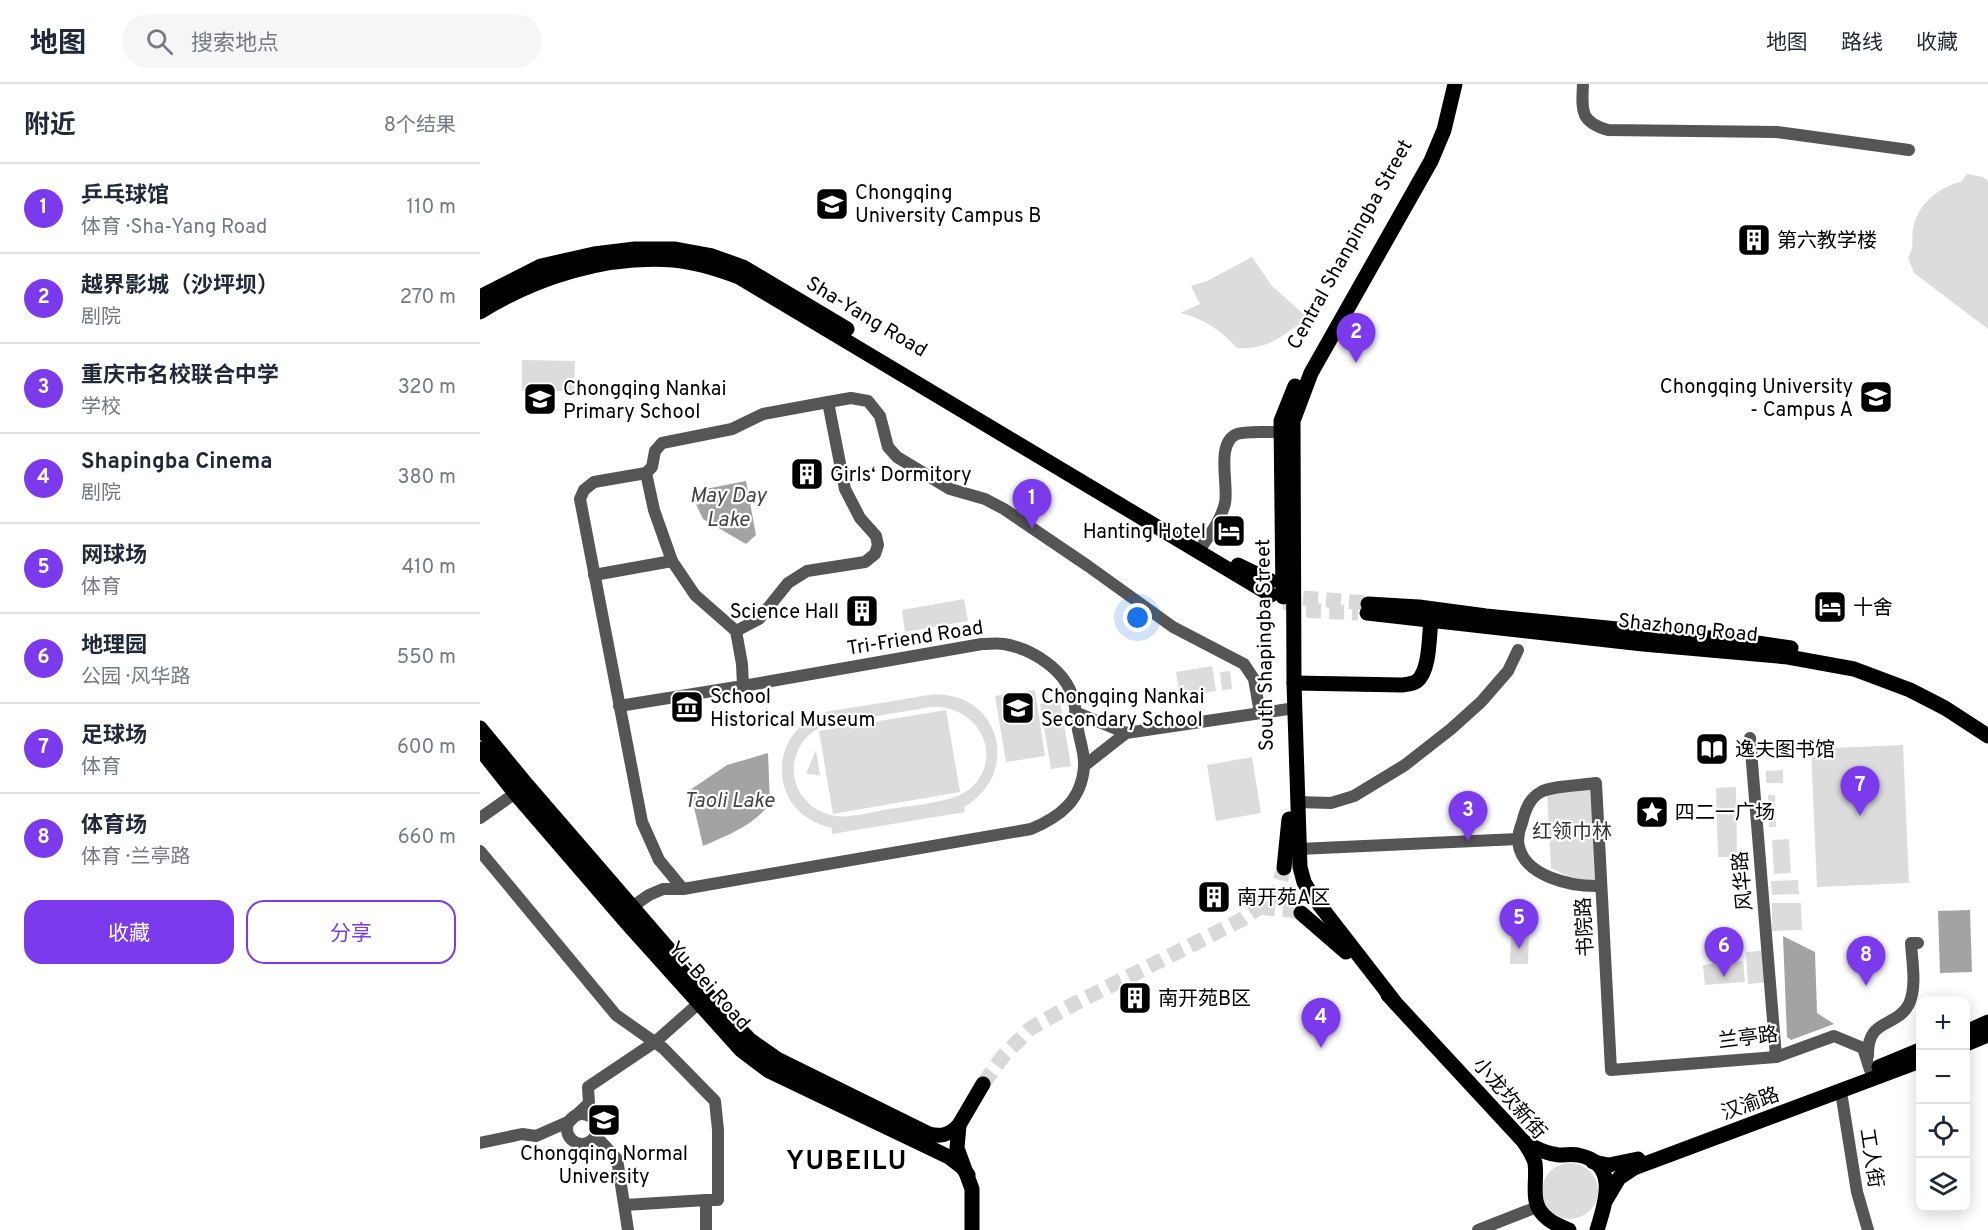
<!DOCTYPE html>
<html lang="zh">
<head>
<meta charset="utf-8">
<style>
	:root { --surface:#fff; --page:#f6f6f7; --text:#1f2937; --muted:#747a83; --line:#e0e1e3; --accent:#7c3aed }
	body { margin:0; font-family:Overpass,"Noto Sans SC",sans-serif; background:var(--page); color:var(--text) }
	.controls { position:absolute; right:18px; bottom:18px; display:grid; overflow:hidden; border-radius:12px; box-shadow:0 3px 15px #0003 }
	.controls button { width:54px; height:54px; display:grid; place-items:center; padding:0; border:0; border-bottom:2px solid var(--line); background:var(--surface); color:var(--text); font:30px sans-serif }
	.you { position:absolute; left:658px; top:534px; width:21px; height:21px; margin:-15px; border:4px solid #fff; border-radius:50%; background:#1a73e8; box-shadow:0 0 0 9px #1a73e833 }
	.badge { display:grid; place-items:center; width:39px; height:39px; border-radius:50%; background:var(--accent); color:#fff; font-size:20px; font-weight:700 }
	.pin { position:absolute; translate:-50% -50px; filter:drop-shadow(0 2px 3px #0008) }
	.pin::after { content:''; position:absolute; top:32px; width:21px; height:18px; background:inherit; clip-path:polygon(0 0,100% 0,50% 100%) }
	.list { margin:0; padding:0; list-style:none }
	h2 { display:flex; justify-content:space-between; align-items:center; height:78px; margin:0; padding:0 24px; font-size:26px }
	h2 small { font-size:20px; font-weight:400; color:var(--muted) }
	.list li { display:grid; grid-template-columns:39px 1fr auto; gap:18px; align-items:center; box-sizing:border-box; height:90px; padding:0 24px; border-top:2px solid var(--line) }
	.list b { display:block; font-size:22px; white-space:nowrap }
	.list p { margin:0; font-size:20px; white-space:nowrap; color:var(--muted) }
	.list em { font-size:20px; font-style:normal; color:var(--muted) }
	.actions { display:flex; gap:12px; padding:18px 24px }
	.actions a { flex:1; padding:14px 0; border:2px solid var(--accent); border-radius:18px; text-align:center; font-size:21px; color:var(--accent) }
	.actions .main { background:var(--accent); color:#fff }
	.icon { flex:none; width:33px; height:33px; fill:none; stroke:currentColor; stroke-width:2; stroke-linecap:round; stroke-linejoin:round }
	.map { position:relative; flex:none; width:1508px; height:1146px; overflow:hidden }
	header { display:flex; align-items:center; gap:36px; box-sizing:border-box; height:84px; padding:0 30px; background:var(--surface); border-bottom:2px solid var(--line) }
	header strong { font-size:28px }
	nav { display:flex; gap:33px; margin-inline-start:auto; font-size:21px }
	.search { width:420px; height:54px; background:var(--page); display:flex; align-items:center; gap:15px; box-sizing:border-box; padding:0 21px; border-radius:33px; color:var(--muted); font-size:22px }
	main { display:flex }
	aside { flex:1; background:var(--surface) }
	.map>svg:first-child { display:block }
	.green { fill:#dcdcdc; fill-rule:evenodd }
	.water { fill:#a3a3a3 }
	.lines { fill:none; stroke-linecap:round; stroke-linejoin:round }
	.major-tunnel { stroke:#d9d9d9; stroke-width:15; stroke-dasharray:15 8; stroke-linecap:butt }
	.minor { stroke:#555; stroke-width:12 }
	.major { stroke:#000; stroke-width:15 }
	.labels { text-anchor:middle; stroke-width:4.5; stroke-linejoin:round; paint-order:stroke }
	.poi-label { font-size:20px; fill:#000; stroke:#fff; text-anchor:start }
	.street-label { font-size:20px; fill:#000; stroke:#fff }
	.park-label { font-size:20px; fill:#333; stroke:#fff }
	.water-label { font-size:21px; font-style:italic; fill:#444; stroke:#fff }
	.district-label { font-size:26px; font-weight:bold; letter-spacing:1.5px; fill:#000; stroke:#fff }
</style>
</head>
<body>
<header>
<strong>地图</strong>
<div class="search"><svg class="icon" aria-label="search" viewBox="0 0 24 24"><circle cx="10" cy="10" r="6"/><path d="M15 15l6 6"/></svg>搜索地点</div>
<nav><a>地图</a><a>路线</a><a>收藏</a></nav>
</header>
<main>
<aside>
<h2>附近<small>8个结果</small></h2>
<ul class="list">
<li><span class="badge">1</span><div><b>乒乓球馆</b><p>体育 · Sha-Yang Road</p></div><em>110 m</em></li>
<li><span class="badge">2</span><div><b>越界影城（沙坪坝）</b><p>剧院</p></div><em>270 m</em></li>
<li><span class="badge">3</span><div><b>重庆市名校联合中学</b><p>学校</p></div><em>320 m</em></li>
<li><span class="badge">4</span><div><b>Shapingba Cinema</b><p>剧院</p></div><em>380 m</em></li>
<li><span class="badge">5</span><div><b>网球场</b><p>体育</p></div><em>410 m</em></li>
<li><span class="badge">6</span><div><b>地理园</b><p>公园 · 风华路</p></div><em>550 m</em></li>
<li><span class="badge">7</span><div><b>足球场</b><p>体育</p></div><em>600 m</em></li>
<li><span class="badge">8</span><div><b>体育场</b><p>体育 · 兰亭路</p></div><em>660 m</em></li>
</ul>
<div class="actions"><a class="main">收藏</a><a>分享</a></div>
</aside>
<div class="map">
<svg width="1508" height="1146" viewBox="0 0 1508 1146">
	<rect width="100%" height="100%" fill="#fff"/>
	<g class="green">
		<path d="M1487 90 1503 93 1508 97V245L1434 189 1428 173C1435 163 1431 156 1433 145 1438 119 1458 104 1482 97Z"/>
		<path d="M772 173 792 202 828 234C804 251 788 266 757 264 740 246 725 235 700 229L720 220 711 202 727 197Z"/>
		<path d="M42 276 95 277 94 307H42Z"/>
		<path d="M484 515 488 537 425 548 422 526Z"/>
		<path d="M732 582 736 607 700 613 696 588Z"/>
		<path d="M750 587 752 605 742 606 740 588Z"/>
		<path d="M555 606 565 672 526 678 515 612Z"/>
		<path d="M449 611C518 604 544 688 484 723L485 728 352 750V744C330 739 312 726 305 705 295 676 309 644 336 632 349 626 363 625 376 623 401 619 425 615 449 611ZM451 623C495 620 526 669 492 703 486 708 479 712 472 714 452 720 430 722 409 725 392 728 372 734 355 732 343 730 331 724 324 714 316 705 313 692 314 680 316 665 325 651 339 644 351 638 366 637 379 635 403 631 427 627 451 623Z"/>
		<path d="M580 617 591 682 571 685 560 620Z"/>
		<path d="M466 626 480 708 353 730 339 647Z"/>
		<path d="M1423 661 1429 799 1337 803 1331 665Z"/>
		<path d="M336 666 340 691 326 690Z"/>
		<path d="M772 673 781 729 736 737 727 681Z"/>
		<path d="M1303 686V699H1286V687Z"/>
		<path d="M1113 701 1118 798 1089 793 1071 784 1067 710Z"/>
		<path d="M1256 703 1257 773H1238L1236 704Z"/>
		<path d="M1288 711H1295L1296 743H1289Z"/>
		<path d="M1309 755 1311 789 1294 790 1292 756Z"/>
		<path d="M1318 796 1319 810 1292 811 1291 797Z"/>
		<path d="M1292 819H1321L1322 846 1292 847Z"/>
		<path d="M1031 850H1049L1048 880H1030Z"/>
		<path d="M1289 866 1291 898 1268 900 1266 868Z"/>
		<path d="M1263 877 1265 898 1225 901 1223 881Z"/>
		<circle cx="1090" cy="1107" r="28"/>
	</g>
	<g class="water">
		<path d="M266 397 276 451 266 460 223 435 214 416 220 406Z"/>
		<path d="M288 669 290 720C272 742 248 751 223 762L210 706 247 681Z"/>
		<path d="M1490 826 1492 888 1460 889 1458 827Z"/>
		<path d="M1303 852 1335 868 1337 929 1354 940 1311 956 1307 953Z"/>
	</g>
	<g class="lines">
		<g class="major-tunnel">
			<path d="M803 503 823 514 888 519"/>
			<path d="M805 518 821 526 878 529"/>
			<path d="M780 823C794 826 809 824 821 829"/>
			<path d="M503 1000 524 971 551 944 594 920 761 836 780 823 798 806 804 784"/>
		</g>
		<g class="minor">
			<path d="M1103 0C1102 25 1099 38 1128 46L1297 48 1429 66"/>
			<path d="M166 389 172 383 175 367 182 359 252 345 283 330 348 318"/>
			<path d="M718 468C728 453 741 437 745 419 749 401 735 359 757 350 767 346 795 349 808 348"/>
			<path d="M114 491 192 477"/>
			<path d="M256 547 279 535 308 499 327 487 385 478 395 470 398 461 396 452 380 434 365 405 348 318 371 314 388 317 400 332 408 363 417 373 470 405 505 415 524 425 608 482 693 543 764 580 774 595 780 629"/>
			<path d="M139 622 263 602 262 580 256 547 215 511 192 477 174 426 166 389 114 398 104 406 100 415 162 738 179 776 203 805"/>
			<path d="M595 628 646 649"/>
			<path d="M1270 654 1296 973"/>
			<path d="M604 682 646 649 815 624"/>
			<path d="M818 718 851 719 874 712 925 681 971 645 1001 618 1028 587 1038 566"/>
			<path d="M0 734 41 705"/>
			<path d="M819 765 1038 755"/>
			<path d="M0 767 136 931 183 964 235 1017 238 1046V1116H226"/>
			<path d="M1121 802C1093 803 1041 793 1038 757 1038 751 1040 744 1042 739 1045 727 1049 714 1061 708 1070 702 1104 701 1116 699L1131 986 1296 973 1354 952 1383 964 1390 986"/>
			<path d="M146 827 169 811 183 805H203L551 745C580 733 602 716 604 682 605 671 600 657 598 646 597 636 596 625 593 614 585 586 553 565 524 560 517 559 509 560 502 560L263 602"/>
			<path d="M1388 972C1387 933 1416 945 1429 920 1437 903 1432 877 1431 859H1438"/>
			<path d="M1361 1008 1377 1108 1388 1146"/>
			<circle cx="102" cy="1045" r="15"/>
			<path d="M115 1051 137 1075 148 1146"/>
			<path d="M0 1059 42 1050 56 1052 90 1037 109 1019 108 1003 175 958 218 920"/>
			<path d="M145 1121 226 1116V1146"/>
			<path d="M998 1146 1057 1123"/>
		</g>
		<g class="major">
			<path d="M0 213 61 182 114 170 155 165H194L232 172 263 183 367 245"/>
			<path d="M0 228C56 193 126 171 193 176 216 178 238 185 259 193L791 511"/>
			<path d="M758 481 791 497"/>
			<path d="M803 513 801 337 815 302"/>
			<path d="M888 520 939 523 1006 532 1270 558 1311 564"/>
			<path d="M887 529 1163 560 1308 573 1374 585 1430 606 1465 624 1508 652"/>
			<path d="M814 599 923 601C928 600 933 600 937 597 950 587 949 552 951 536"/>
			<path d="M0 644 47 701 242 927 270 956 297 975 449 1050C461 1053 470 1051 479 1041L503 1000"/>
			<path d="M0 665 35 709 147 839 261 966 289 987 469 1073 482 1083 488 1091"/>
			<path d="M804 784 809 735"/>
			<path d="M821 829 866 868"/>
			<path d="M908 911 1044 1058C1048 1064 1053 1071 1055 1079 1058 1099 1048 1120 1068 1135 1074 1140 1082 1143 1089 1146"/>
			<path d="M914 917 831 810 824 798 820 783 814 599 813 337 831 289 951 77 964 46 975 0"/>
			<path d="M1486 948 1508 938"/>
			<path d="M1486 960 1508 951"/>
			<path d="M1399 983 1440 966"/>
			<path d="M479 1041 477 1064 492 1105V1146"/>
			<path d="M1044 1058C1056 1064 1066 1070 1079 1071 1086 1071 1092 1070 1098 1071 1140 1079 1125 1120 1117 1146"/>
			<path d="M1113 1078 1129 1081 1158 1075"/>
			<path d="M1126 1116 1139 1094 1154 1084 1440 977"/>
		</g>
	</g>
	<defs>
		<g id="university-square" transform="scale(1.725)"><rect x="-9" y="-9" width="18" height="18" rx="4" fill="#000" stroke="#fff"/><path d="M0-5L7-2L0 1L-7-2ZM-4 1L0 2.5L4 1V4Q0 6-4 4Z" fill="#fff"/></g>
		<g id="building-square" transform="scale(1.725)"><rect x="-9" y="-9" width="18" height="18" rx="4" fill="#000" stroke="#fff"/><path d="M-4-6H4V6H1V3H-1V6H-4ZM-2.5-4.3h1.7v1.8h-1.7ZM.8-4.3h1.7v1.8H.8ZM-2.5-1h1.7V.8h-1.7ZM.8-1h1.7V.8H.8Z" fill="#fff"/></g>
		<g id="school-square" transform="scale(1.725)"><rect x="-9" y="-9" width="18" height="18" rx="4" fill="#000" stroke="#fff"/><path d="M0-5L7-2L0 1L-7-2ZM-4 1L0 2.5L4 1V4Q0 6-4 4Z" fill="#fff"/></g>
		<g id="hotel-square" transform="scale(1.725)"><rect x="-9" y="-9" width="18" height="18" rx="4" fill="#000" stroke="#fff"/><path d="M-6-4.5h1.5V1H6V5H4.5V3h-9V5H-6ZM-4 0a1.8 1.8 0 1 1 3.6 0ZM.5 0V-2.5h3Q6-2.5 6 0Z" fill="#fff"/></g>
		<g id="museum-square" transform="scale(1.725)"><rect x="-9" y="-9" width="18" height="18" rx="4" fill="#000" stroke="#fff"/><path d="M0-6L6-3V-2H-6V-3ZM-5-1h2V3h-2ZM-1-1h2V3h-2ZM3-1h2V3H3ZM-6 4H6V6H-6Z" fill="#fff"/></g>
		<g id="library-square" transform="scale(1.725)"><rect x="-9" y="-9" width="18" height="18" rx="4" fill="#000" stroke="#fff"/><path d="M-6-4Q-3-5.5-.7-3.5V5Q-3 3-6 4ZM6-4Q3-5.5 .7-3.5V5Q3 3 6 4Z" fill="#fff"/></g>
		<g id="sight-square" transform="scale(1.725)"><rect x="-9" y="-9" width="18" height="18" rx="4" fill="#000" stroke="#fff"/><path d="M0-6L1.8-2.2L6-1.7L2.9 1.2L3.7 5.4L0 3.3L-3.7 5.4L-2.9 1.2L-6-1.7L-1.8-2.2Z" fill="#fff"/></g>
	</defs>
	<g fill-rule="evenodd">
		<use href="#university-square" x="352" y="120"/>
		<use href="#building-square" x="1274" y="156"/>
		<use href="#university-square" x="1396" y="313"/>
		<use href="#school-square" x="60" y="315"/>
		<use href="#building-square" x="327" y="390"/>
		<use href="#hotel-square" x="749" y="447"/>
		<use href="#hotel-square" x="1350" y="523"/>
		<use href="#building-square" x="382" y="527"/>
		<use href="#museum-square" x="207" y="623"/>
		<use href="#school-square" x="538" y="624"/>
		<use href="#library-square" x="1232" y="665"/>
		<use href="#sight-square" x="1172" y="728"/>
		<use href="#building-square" x="734" y="813"/>
		<use href="#building-square" x="655" y="914"/>
		<use href="#university-square" x="124" y="1036"/>
	</g>
	<g class="labels">
		<g class="poi-label">
			<text x="375" y="115">Chongqing<tspan x="375" dy="23">University Campus B</tspan></text>
			<text x="1297" y="163">第六教学楼</text>
			<text x="1373" y="309" text-anchor="end">Chongqing University<tspan x="1373" dy="23">- Campus A</tspan></text>
			<text x="83" y="311">Chongqing Nankai<tspan x="83" dy="23">Primary School</tspan></text>
			<text x="350" y="397">Girls‘ Dormitory</text>
			<text x="726" y="454" text-anchor="end">Hanting Hotel</text>
			<text x="1373" y="530">十舍</text>
			<text x="359" y="534" text-anchor="end">Science Hall</text>
			<text x="230" y="619">School<tspan x="230" dy="23">Historical Museum</tspan></text>
			<text x="561" y="619">Chongqing Nankai<tspan x="561" dy="23">Secondary School</tspan></text>
			<text x="1255" y="672">逸夫图书馆</text>
			<text x="1195" y="735">四二一广场</text>
			<text x="757" y="820">南开苑A区</text>
			<text x="678" y="921">南开苑B区</text>
			<text x="124" y="1076" text-anchor="middle">Chongqing Normal<tspan x="124" dy="23">University</tspan></text>
		</g>
		<g class="street-label">
			<text transform="translate(869 160) rotate(-61)" y="7">Central Shanpingba Street</text>
			<text transform="translate(387 232) rotate(31)" y="7">Sha-Yang Road</text>
			<text transform="translate(1208 543) rotate(6)" y="7">Shazhong Road</text>
			<text transform="translate(435 553) rotate(-9)" y="7">Tri-Friend Road</text>
			<text transform="translate(784 561) rotate(-91)" y="7">South Shapingba Street</text>
			<text transform="translate(1262 797) rotate(-95)" y="7">风华路</text>
			<text transform="translate(1104 843) rotate(-93)" y="7">书院路</text>
			<text transform="translate(230 901) rotate(48)" y="7">Yu-Bei Road</text>
			<text transform="translate(1268 953) rotate(-7)" y="7">兰亭路</text>
			<text transform="translate(1030 1014) rotate(49)" y="7">小龙坎新街</text>
			<text transform="translate(1270 1019) rotate(-20)" y="7">汉渝路</text>
			<text transform="translate(1392 1074) rotate(81)" y="7">工人街</text>
		</g>
		<g class="park-label">
			<text x="1092" y="754">红领巾林</text>
		</g>
		<g class="water-label">
			<text x="248" y="418">May Day<tspan x="248" dy="24">Lake</tspan></text>
			<text x="249" y="723">Taoli Lake</text>
		</g>
		<g class="district-label">
			<text x="367" y="1085">YUBEILU</text>
		</g>
	</g>
</svg>
<div class="controls">
<button>+</button>
<button>−</button>
<button><svg class="icon" aria-label="locate" viewBox="0 0 24 24"><circle cx="12" cy="12" r="6"/><path d="M12 2v4M12 18v4M2 12h4M18 12h4"/></svg></button>
<button><svg class="icon" aria-label="layers" viewBox="0 0 24 24"><path d="M12 4l9 5-9 5-9-5zM3 14l9 5 9-5"/></svg></button>
</div>
<div class="you"></div>
<div class="pin badge" style="left:552px;top:445px">1</div>
<div class="pin badge" style="left:876px;top:279px">2</div>
<div class="pin badge" style="left:988px;top:757px">3</div>
<div class="pin badge" style="left:841px;top:964px">4</div>
<div class="pin badge" style="left:1039px;top:865px">5</div>
<div class="pin badge" style="left:1244px;top:893px">6</div>
<div class="pin badge" style="left:1380px;top:732px">7</div>
<div class="pin badge" style="left:1386px;top:902px">8</div>
</div>
</main>
</body>
</html>
